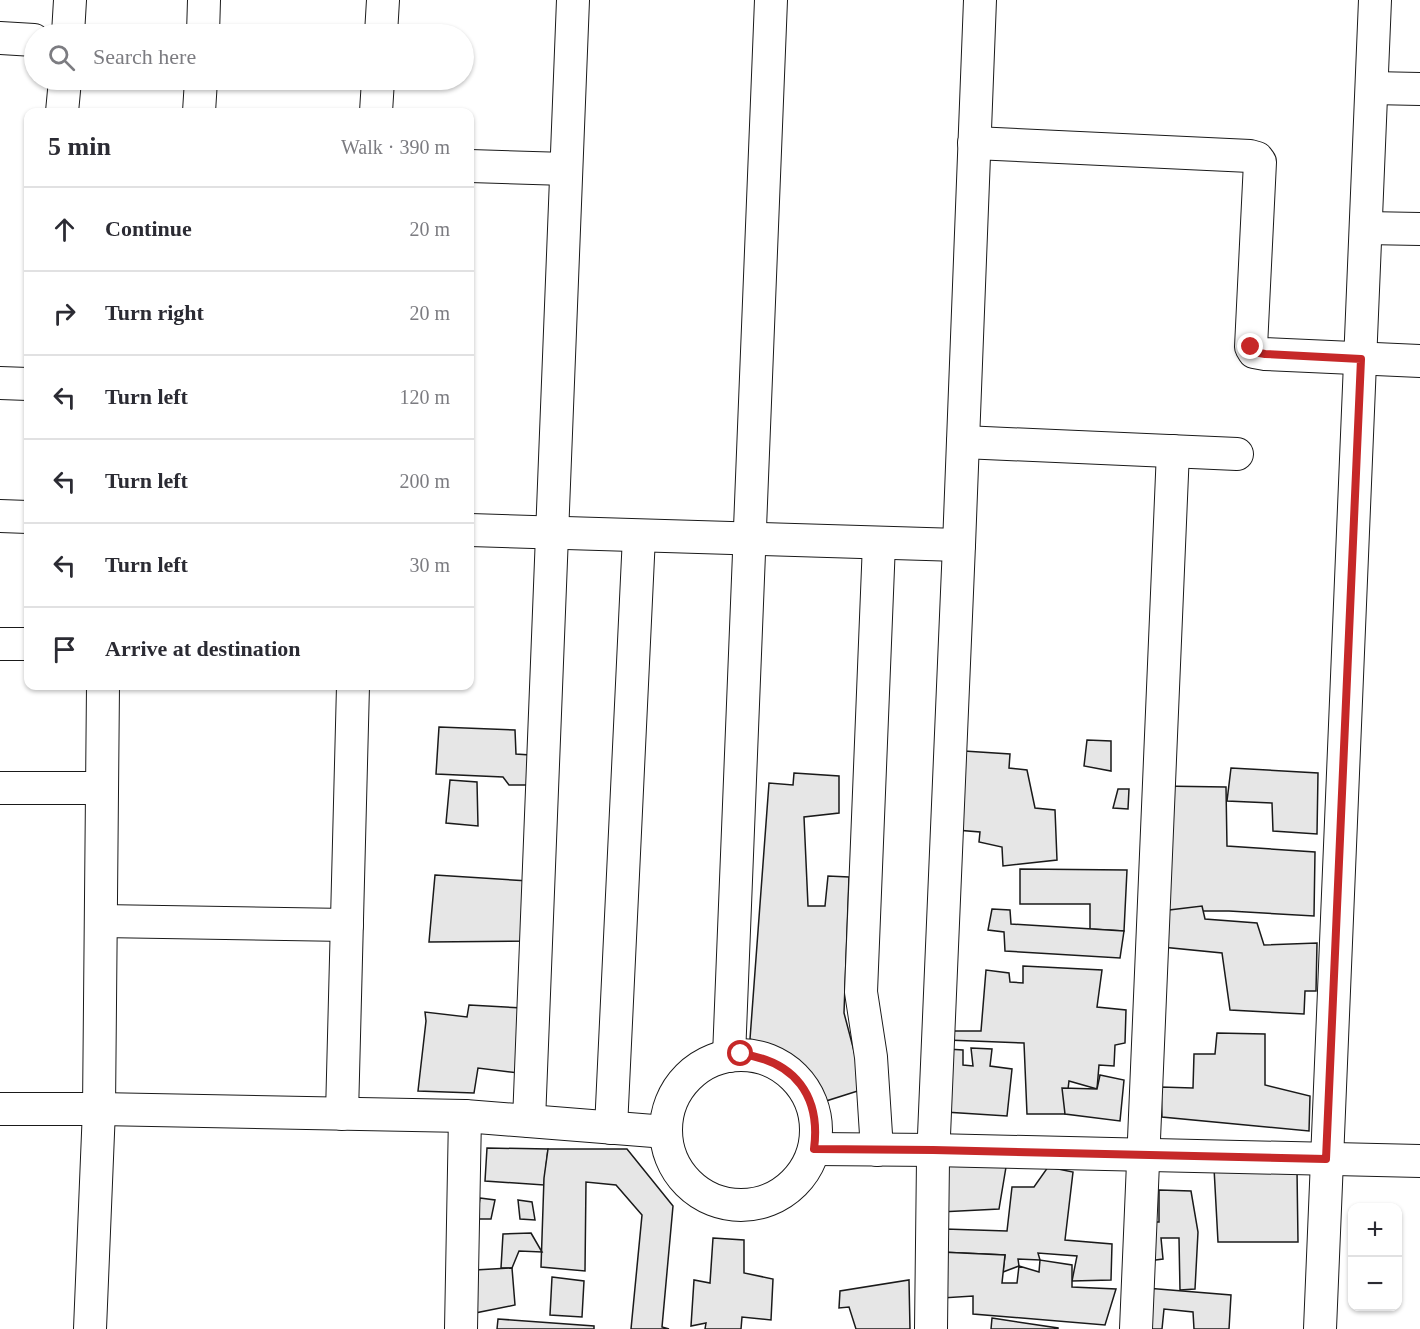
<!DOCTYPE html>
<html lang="en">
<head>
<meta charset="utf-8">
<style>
	:root { --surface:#fff; --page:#f7f7f7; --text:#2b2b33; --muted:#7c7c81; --line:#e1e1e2 }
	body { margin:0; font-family:Georgia,serif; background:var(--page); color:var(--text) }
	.controls { position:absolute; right:18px; bottom:18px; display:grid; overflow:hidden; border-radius:12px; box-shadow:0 2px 4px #0004 }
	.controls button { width:54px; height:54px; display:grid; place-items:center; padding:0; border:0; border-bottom:2px solid var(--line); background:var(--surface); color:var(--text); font:30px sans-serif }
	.stop { position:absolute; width:18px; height:18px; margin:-14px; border:4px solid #c62828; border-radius:50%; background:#fff }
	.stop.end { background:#c62828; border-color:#fff; box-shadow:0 2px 6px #0008 }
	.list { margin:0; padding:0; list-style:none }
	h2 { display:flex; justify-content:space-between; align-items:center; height:78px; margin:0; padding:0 24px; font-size:26px }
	h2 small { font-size:20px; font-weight:400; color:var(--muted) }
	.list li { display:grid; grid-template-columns:39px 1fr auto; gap:18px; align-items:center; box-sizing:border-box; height:84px; padding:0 24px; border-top:2px solid var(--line) }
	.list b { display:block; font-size:22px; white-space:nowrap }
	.list em { font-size:20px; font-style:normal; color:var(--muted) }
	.icon { flex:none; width:33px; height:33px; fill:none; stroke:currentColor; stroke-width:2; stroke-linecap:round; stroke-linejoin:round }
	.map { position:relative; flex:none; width:1420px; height:1329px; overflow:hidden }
	.search { position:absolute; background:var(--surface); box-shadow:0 2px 4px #0004; left:24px; top:24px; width:450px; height:66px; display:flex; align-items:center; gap:15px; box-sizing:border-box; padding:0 21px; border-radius:33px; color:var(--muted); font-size:22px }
	.panel { position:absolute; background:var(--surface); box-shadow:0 2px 4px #0004; left:24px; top:108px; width:450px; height:582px; border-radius:12px }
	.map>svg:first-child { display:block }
	.building { fill:#e6e6e6; stroke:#1a1a1a; stroke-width:1.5 }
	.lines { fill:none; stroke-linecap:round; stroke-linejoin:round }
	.minor-casing { stroke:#1a1a1a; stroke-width:34 }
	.minor { stroke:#fff; stroke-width:32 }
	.route { stroke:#c62828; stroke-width:8 }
</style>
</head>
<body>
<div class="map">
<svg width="1420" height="1329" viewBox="0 0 1420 1329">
	<rect width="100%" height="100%" fill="#fff"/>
	<g class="building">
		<path d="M439 727 515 730 516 754 530 755 527 785H509L503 777 436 774Z"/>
		<path d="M1087 740 1111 741V771L1084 766Z"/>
		<path d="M964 751 1010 754 1009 768 1027 770 1035 808 1055 810 1057 860 1003 866 1002 847 979 842 980 832 956 830Z"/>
		<path d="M1231 768 1318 773 1317 834 1273 831 1272 803 1227 801Z"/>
		<path d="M794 773 839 776V813L804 817 808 906H825L828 876 849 877 844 1013 864 1089 826 1101 814 1079 795 1060 750 1039 769 783 793 785Z"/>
		<path d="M450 780 477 782 478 826 446 823Z"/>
		<path d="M1159 786 1226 787 1227 846 1315 852 1314 916 1229 911H1161Z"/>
		<path d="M1118 789H1129L1128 809 1113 808Z"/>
		<path d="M1020 869 1127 870 1124 931 1090 929V904H1020Z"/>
		<path d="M435 875 529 881 536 941 429 942Z"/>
		<path d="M1202 906 1205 919 1257 923 1264 945 1317 943 1316 991H1305L1304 1014 1230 1010 1222 953 1152 946 1161 911Z"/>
		<path d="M992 909 1010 910 1011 924 1124 931 1120 958 1005 951 1004 932 988 930Z"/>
		<path d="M1023 966 1102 970 1097 1007 1126 1010 1125 1043 1115 1045 1114 1066 1099 1065 1097 1089 1069 1081 1065 1114H1027L1024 1043 947 1040 946 1031H981L986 970 1009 973 1010 982 1023 983Z"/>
		<path d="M469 1005 523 1008 519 1073 478 1068 474 1093 418 1091 426 1021 425 1012 467 1017Z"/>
		<path d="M1217 1033 1265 1034V1085L1310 1096 1309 1131 1162 1117 1161 1087 1193 1088 1194 1054H1215Z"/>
		<path d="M971 1048 992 1049 990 1066 1012 1069 1007 1116 945 1112 947 1049 963 1050V1065L973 1066Z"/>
		<path d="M1100 1075 1124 1080 1120 1121 1065 1114 1062 1088 1097 1089Z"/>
		<path d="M487 1148 548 1149 544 1185 485 1181Z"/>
		<path d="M548 1149H627L673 1206 662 1327 669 1329H631L642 1215 616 1185 586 1182 585 1271 541 1267 544 1178Z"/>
		<path d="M933 1159 1007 1161 999 1209 940 1212Z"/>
		<path d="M1048 1167 1073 1172 1065 1240 1112 1244 1111 1280 1072 1281 1077 1256 1038 1253 1040 1260 1018 1259 1019 1266 1003 1272 1005 1255 940 1252 945 1229 1007 1231 1012 1187H1034Z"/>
		<path d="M1214 1168 1297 1170 1298 1242H1218Z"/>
		<path d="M1159 1190 1191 1191 1198 1232 1195 1289 1180 1290 1179 1238H1161L1163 1259 1148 1261V1222H1159Z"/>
		<path d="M480 1198 495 1200 491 1219H477Z"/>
		<path d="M518 1200 532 1202 535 1220 520 1219Z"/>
		<path d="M531 1233 542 1252 519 1251 512 1268H501L503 1234Z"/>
		<path d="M713 1238 744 1240V1273L773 1279 771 1320 742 1317 741 1329H705L706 1323 691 1326 694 1280 710 1283Z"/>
		<path d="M940 1252 1005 1255 1002 1283H1017L1019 1266 1039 1272 1040 1260 1072 1265V1287L1116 1289 1105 1325 973 1314V1296L942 1298Z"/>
		<path d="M512 1268 515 1305 475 1313V1270Z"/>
		<path d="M552 1277 584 1281 582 1317 550 1315Z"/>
		<path d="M909 1280 910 1329H856L849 1307 839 1308 840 1291Z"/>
		<path d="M1146 1288 1231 1295 1229 1329H1194L1193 1312 1164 1309 1162 1329H1146Z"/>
		<path d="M992 1318 1058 1328V1329H991Z"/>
		<path d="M498 1319 594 1326V1329H497Z"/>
	</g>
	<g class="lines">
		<g class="minor-casing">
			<g id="minor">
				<path d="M68 34 70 0"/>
				<path d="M203 34 204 0"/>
				<path d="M381 34 383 0"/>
				<path d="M0 38 34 40"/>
				<path d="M1372 88 1420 89"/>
				<path d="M62 112 65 80"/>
				<path d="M199 112 201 80"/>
				<path d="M376 112 378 80"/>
				<path d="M974 143 1250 156 1257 158 1260 162 1251 347 1254 352 1265 354 1420 361"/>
				<path d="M470 166 566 169"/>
				<path d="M1366 228 1420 229"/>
				<path d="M0 383 28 384"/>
				<path d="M963 442 1237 454"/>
				<path d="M0 516 28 517"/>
				<path d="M470 530 959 545"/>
				<path d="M0 644H28"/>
				<path d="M0 788H102"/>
				<path d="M101 921 347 925"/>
				<circle cx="741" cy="1130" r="75"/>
				<path d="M729 1056 771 0"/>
				<path d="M0 1109H99L465 1116 666 1132"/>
				<path d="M342 1114 353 686"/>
				<path d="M529 1121 573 0"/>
				<path d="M611 1128 639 536"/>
				<path d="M815 1149 933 1150 1420 1161"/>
				<path d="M877 1150 871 1057 861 992 879 543"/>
				<path d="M90 1329 99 1109 103 686"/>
				<path d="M461 1329 465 1116"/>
				<path d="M931 1329 933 1159 959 545 980 0"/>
				<path d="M1136 1329 1173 451"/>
				<path d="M1320 1329 1375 0"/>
			</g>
		</g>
		<use href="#minor" class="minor"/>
	</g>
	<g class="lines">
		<path class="route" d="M741 1054C795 1061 821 1096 814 1149L933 1150 1326 1159 1361 359 1265 354 1254 352 1251 347"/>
	</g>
</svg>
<div class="controls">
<button>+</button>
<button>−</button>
</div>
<div class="stop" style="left:741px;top:1054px"></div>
<div class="stop end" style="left:1251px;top:347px"></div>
<div class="search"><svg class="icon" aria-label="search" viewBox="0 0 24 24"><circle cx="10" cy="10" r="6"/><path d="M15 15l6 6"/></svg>Search here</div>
<section class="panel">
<h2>5 min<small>Walk · 390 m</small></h2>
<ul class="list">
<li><svg class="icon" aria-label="ahead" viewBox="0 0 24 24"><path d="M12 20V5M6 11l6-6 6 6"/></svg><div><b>Continue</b></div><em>20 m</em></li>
<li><svg class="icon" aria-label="right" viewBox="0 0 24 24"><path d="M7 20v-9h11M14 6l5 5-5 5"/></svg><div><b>Turn right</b></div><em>20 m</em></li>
<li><svg class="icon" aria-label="left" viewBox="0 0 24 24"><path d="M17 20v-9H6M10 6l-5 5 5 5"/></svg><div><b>Turn left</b></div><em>120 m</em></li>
<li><svg class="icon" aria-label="left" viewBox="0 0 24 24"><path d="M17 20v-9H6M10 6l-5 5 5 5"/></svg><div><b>Turn left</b></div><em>200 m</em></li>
<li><svg class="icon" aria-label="left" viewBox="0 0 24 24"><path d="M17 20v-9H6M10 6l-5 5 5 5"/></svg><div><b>Turn left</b></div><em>30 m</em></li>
<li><svg class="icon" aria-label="arrive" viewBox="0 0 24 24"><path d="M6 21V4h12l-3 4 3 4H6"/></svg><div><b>Arrive at destination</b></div></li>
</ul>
</section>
</div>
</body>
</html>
